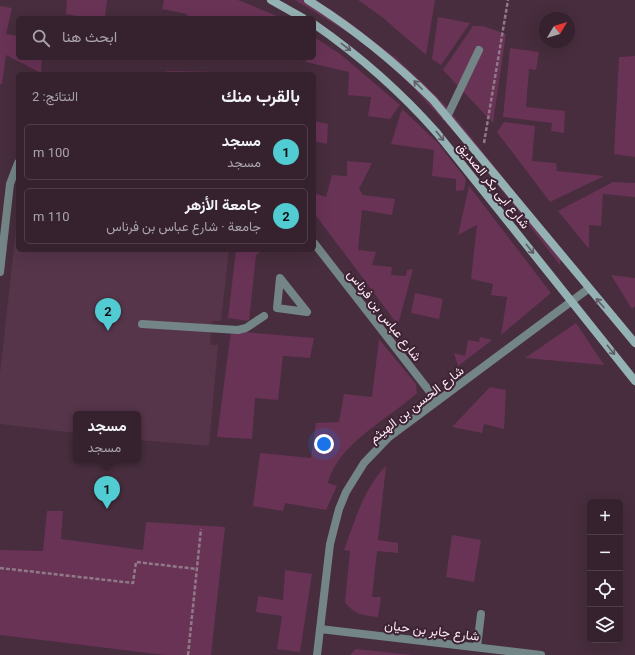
<!DOCTYPE html>
<html lang="ar">
<head>
<meta charset="utf-8">
<style>
	:root { --surface:#35222e; --page:#402f3a; --text:#f1f3f6; --muted:#aaa4aa; --line:#4f3f4a; --accent:#51ccd3 }
	body { margin:0; font-family:Roboto,Vazirmatn,sans-serif; background:var(--page); color:var(--text); direction:rtl }
	.controls { position:absolute; right:12px; bottom:12px; display:grid; overflow:hidden; border-radius:6px; box-shadow:0 4px 16px #0002 }
	.controls button { width:36px; height:36px; display:grid; place-items:center; padding:0; border:0; border-bottom:1px solid var(--line); background:var(--surface); color:var(--text); font:20px sans-serif }
	.compass { position:absolute; left:539px; top:12px; width:36px; height:36px; border-radius:50%; background:var(--surface); box-shadow:0 4px 16px #0002; rotate:52deg }
	.you { position:absolute; left:324px; top:444px; width:14px; height:14px; margin:-10px; border:3px solid #fff; border-radius:50%; background:#1a73e8; box-shadow:0 0 0 6px #1a73e833 }
	.badge { display:grid; place-items:center; width:26px; height:26px; border-radius:50%; background:var(--accent); color:#111; font-size:13px; font-weight:700 }
	.pin { position:absolute; translate:-50% -33px; filter:drop-shadow(0 1px 2px #0008) }
	.pin::after { content:''; position:absolute; top:21px; width:14px; height:12px; background:inherit; clip-path:polygon(0 0,100% 0,50% 100%) }
	.popup { position:absolute; left:73px; top:411px; width:68px; height:52px; box-sizing:border-box; display:grid; place-content:center; border-radius:6px; background:var(--surface); filter:drop-shadow(0 1px 3px #0005); font-size:13px; white-space:nowrap; color:var(--muted) }
	.popup b { font-size:15px; color:var(--text) }
	.popup::after { content:''; position:absolute; left:50%; top:100%; margin-left:-8px; border:8px solid transparent; border-top-color:var(--surface) }
	.list { margin:0; padding:0; list-style:none }
	h2 { display:flex; justify-content:space-between; align-items:center; height:52px; margin:0; padding:0 16px; font-size:17px }
	h2 small { font-size:13px; font-weight:400; color:var(--muted) }
	.list li { display:grid; grid-template-columns:26px 1fr auto; gap:12px; align-items:center; box-sizing:border-box; height:56px; margin:0 8px 8px; padding:0 8px; border:1px solid var(--line); border-radius:6px }
	.list b { display:block; font-size:15px; white-space:nowrap }
	.list p { margin:0; font-size:13px; white-space:nowrap; color:var(--muted) }
	.list em { font-size:13px; font-style:normal; color:var(--muted) }
	.icon { flex:none; width:22px; height:22px; fill:none; stroke:currentColor; stroke-width:2; stroke-linecap:round; stroke-linejoin:round }
	.map { position:relative; flex:none; width:635px; height:655px; overflow:hidden; direction:ltr }
	.search { position:absolute; background:var(--surface); box-shadow:0 4px 16px #0002; left:16px; top:16px; width:300px; height:44px; display:flex; align-items:center; gap:10px; box-sizing:border-box; padding:0 14px; border-radius:6px; color:var(--muted); font-size:15px }
	.panel { position:absolute; background:var(--surface); box-shadow:0 4px 16px #0002; left:16px; top:72px; width:300px; height:180px; border-radius:6px; direction:rtl }
	.map>svg:first-child { display:block }
	.built { fill:#56354a }
	.green { fill:#693356 }
	.lines { fill:none; stroke-linecap:round; stroke-linejoin:round }
	.path { stroke:#917a87; stroke-width:2.5; stroke-dasharray:4 2; stroke-linecap:butt }
	.lane { stroke:#738586; stroke-width:8 }
	.street { stroke:#738586; stroke-width:8 }
	.secondary { stroke:#94b1b3; stroke-width:8 }
	.oneway { stroke:#605c66 }
	.labels { text-anchor:middle; stroke-width:4; stroke-linejoin:round; paint-order:stroke }
	.street-label { font-size:13px; fill:#fceaf4; stroke:#3d2333 }
</style>
</head>
<body>
<div class="map">
<svg width="635" height="655" viewBox="0 0 635 655">
	<rect width="100%" height="100%" fill="#472d3d"/>
	<path class="built" d="M18 211V250H229L221 321H212L210 345H218L209 446 138 440V414H76V433L0 424V374Z"/>
	<g class="green">
		<path d="M67 0H107L105 18H89L66 14Z"/>
		<path d="M164 0H238L282 18H187V14L162 9Z"/>
		<path d="M295 0H315L342 17 396 58 424 84 446 106 562 251 560 265 473 153 410 84 367 44Z"/>
		<path d="M358 0H435L426 55 382 17Z"/>
		<path d="M0 6 12 8 6 34 18 36V58H42L41 73 6 55 2 84H0Z"/>
		<path d="M438 17 470 23 441 65 432 59Z"/>
		<path d="M473 26H483L506 34 493 123 443 70Z"/>
		<path d="M314 37 340 54 400 105 390 119 368 116 371 97 348 95 349 72 306 62 307 58H314Z"/>
		<path d="M510 48 539 52 536 70 529 69 526 107 565 111 564 133 551 131 552 123 503 117Z"/>
		<path d="M635 56V157L614 154 619 57Z"/>
		<path d="M167 71 216 72V74H167Z"/>
		<path d="M402 109 437 142 466 179 464 190 456 191V179L432 176 434 150 391 144Z"/>
		<path d="M314 121 328 124 327 144 314 141Z"/>
		<path d="M504 122 535 126 532 161 556 163 557 171 604 176 550 202 497 132Z"/>
		<path d="M347 161 372 163 359 189 363 195 395 199 392 215 362 210 358 250 376 252 372 265 392 267 391 275 406 276 407 270 413 269 398 325 314 213V193L326 197 332 175 347 176Z"/>
		<path d="M613 182 635 183V197L603 194 601 226 589 225V249L558 211Z"/>
		<path d="M469 186 551 293 501 335 507 297 491 295 493 284 471 279 477 225 458 235Z"/>
		<path d="M236 250H263L256 255 249 321 228 318Z"/>
		<path d="M611 275 635 278V306L632 309Z"/>
		<path d="M415 293 443 299 439 319 411 313Z"/>
		<path d="M576 323 604 365 525 358Z"/>
		<path d="M231 331 314 338 310 358 283 356 278 400 255 398 252 439 217 437Z"/>
		<path d="M480 337 492 340 458 366 454 353 465 356 468 340 479 342Z"/>
		<path d="M379 339 416 384 417 393C390 418 337 444 328 483L337 486 326 510 285 503 283 511 253 506 260 453 311 458 316 423 339 422 344 394 372 397Z"/>
		<path d="M490 387 506 390 504 429 484 424 482 433 452 427Z"/>
		<path d="M386 466 378 540 398 543V553L377 551 372 597H381L378 617C364 616 353 614 345 602L350 551 344 550C355 521 363 489 386 466Z"/>
		<path d="M47 511H63L61 539 143 550 146 522 225 527 211 655H165L0 635V550L43 551Z"/>
		<path d="M452 535 481 540 474 582 446 577Z"/>
		<path d="M285 570 312 574 300 652 277 649 282 616 256 612 258 596 283 600Z"/>
		<path d="M356 649 413 655H350Z"/>
	</g>
	<g class="lines">
		<g class="path">
			<path d="M484 143 508 0"/>
			<path d="M0 568 133 583 136 562 197 569"/>
			<path d="M188 655 201 529"/>
		</g>
		<g class="lane">
			<path d="M447 117 479 50"/>
			<path d="M142 324 238 330 246 328 264 316"/>
			<path d="M477 647 481 614"/>
		</g>
		<g class="street">
			<path d="M314 243 437 401"/>
			<path d="M0 272 10 184 18 163"/>
			<path d="M280 278 307 312 277 308Z"/>
			<path d="M320 629 541 655"/>
			<path d="M317 655 330 544 339 509 346 492 364 463 389 437 588 289"/>
		</g>
		<g class="secondary">
			<path d="M271 0 303 18"/>
			<path d="M308 0C354 29 394 61 433 100L635 343"/>
			<path d="M314 24C360 56 400 91 437 133L635 381"/>
		</g>
	</g>
	<defs><path id="oneway-shaft" d="M-6 0H5M1.5-3L5.5 0L1.5 3" fill="none" stroke-width="1.6" stroke-linecap="round" stroke-linejoin="round"/></defs>
	<g class="oneway">
		<use href="#oneway-shaft" transform="translate(346 47) rotate(37)"/>
		<use href="#oneway-shaft" transform="translate(418 85) rotate(-135)"/>
		<use href="#oneway-shaft" transform="translate(440 136) rotate(51)"/>
		<use href="#oneway-shaft" transform="translate(530 249) rotate(51)"/>
		<use href="#oneway-shaft" transform="translate(600 303) rotate(-131)"/>
		<use href="#oneway-shaft" transform="translate(611 350) rotate(51)"/>
	</g>
	<g class="labels">
		<g class="street-label">
			<text transform="translate(494 185) rotate(51)" y="5">شارع ابى بكر الصديق</text>
			<text transform="translate(385 315) rotate(52)" y="5">شارع عباس بن فرناس</text>
			<text transform="translate(416 404) rotate(-38)" y="5">شارع الحسن بن الهيثم</text>
			<text transform="translate(432 630) rotate(7)" y="5">شارع جابر بن حيان</text>
		</g>
	</g>
</svg>
<div class="controls">
<button>+</button>
<button>−</button>
<button><svg class="icon" aria-label="locate" viewBox="0 0 24 24"><circle cx="12" cy="12" r="6"/><path d="M12 2v4M12 18v4M2 12h4M18 12h4"/></svg></button>
<button><svg class="icon" aria-label="layers" viewBox="0 0 24 24"><path d="M12 4l9 5-9 5-9-5zM3 14l9 5 9-5"/></svg></button>
</div>
<svg class="compass" viewBox="-18 -18 36 36"><path d="M0-13l5 13h-10z" fill="#e53935"/><path d="M0 13l5-13h-10z" fill="#aaa4aa"/></svg>
<div class="you"></div>
<div class="pin badge" style="left:107px;top:509px">1</div>
<div class="popup"><b>مسجد</b>مسجد</div>
<div class="pin badge" style="left:108px;top:331px">2</div>
<div class="search"><svg class="icon" aria-label="search" viewBox="0 0 24 24"><circle cx="10" cy="10" r="6"/><path d="M15 15l6 6"/></svg>ابحث هنا</div>
<section class="panel">
<h2>بالقرب منك<small>النتائج: 2</small></h2>
<ul class="list">
<li><span class="badge">1</span><div><b>مسجد</b><p>مسجد</p></div><em>100 m</em></li>
<li><span class="badge">2</span><div><b>جامعة الأزهر</b><p>جامعة · شارع عباس بن فرناس</p></div><em>110 m</em></li>
</ul>
</section>
</div>
</body>
</html>
